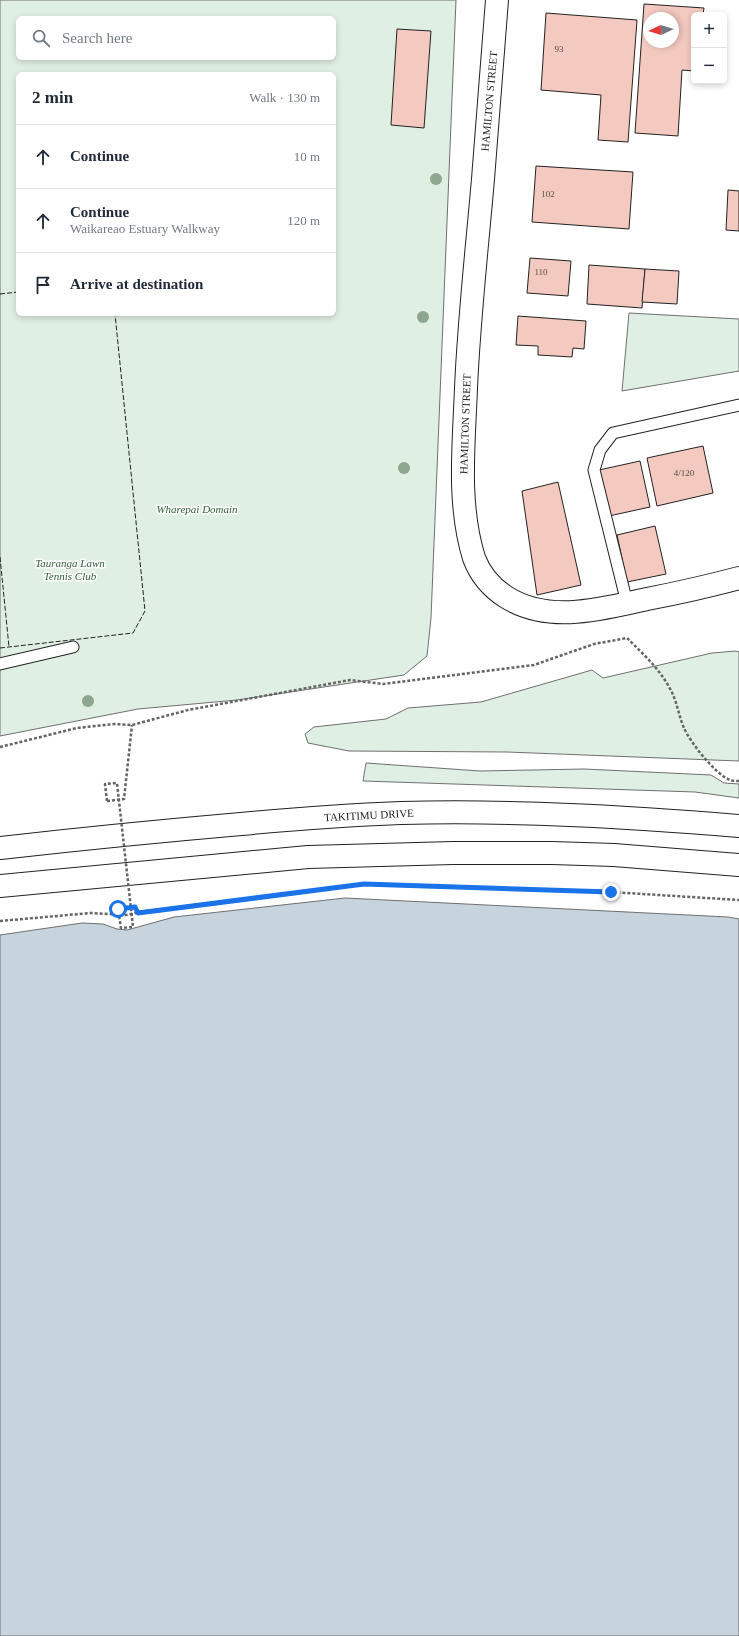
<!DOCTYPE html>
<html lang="en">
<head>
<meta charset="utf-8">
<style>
	:root { --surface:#fff; --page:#f6f6f7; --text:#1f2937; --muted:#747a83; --line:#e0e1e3 }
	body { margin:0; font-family:"Times New Roman",serif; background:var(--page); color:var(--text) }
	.controls { position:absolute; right:12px; top:12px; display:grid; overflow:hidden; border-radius:6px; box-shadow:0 2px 6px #0003 }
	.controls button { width:36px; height:36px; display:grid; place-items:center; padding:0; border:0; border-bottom:1px solid var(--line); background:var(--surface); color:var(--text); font:20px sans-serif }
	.compass { position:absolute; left:643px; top:12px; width:36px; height:36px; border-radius:50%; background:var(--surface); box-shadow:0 2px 6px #0003; rotate:266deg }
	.stop { position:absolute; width:12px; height:12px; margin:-9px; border:3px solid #1a73e8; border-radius:50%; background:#fff }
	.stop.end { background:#1a73e8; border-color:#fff; box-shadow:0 1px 4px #0008 }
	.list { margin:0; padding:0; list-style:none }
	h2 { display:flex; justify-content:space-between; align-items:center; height:52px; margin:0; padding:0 16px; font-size:17px }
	h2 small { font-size:13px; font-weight:400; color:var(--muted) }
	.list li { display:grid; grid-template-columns:26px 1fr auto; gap:12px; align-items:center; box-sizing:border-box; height:64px; padding:0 16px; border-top:1px solid var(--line) }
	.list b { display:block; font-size:15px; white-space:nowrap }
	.list p { margin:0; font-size:13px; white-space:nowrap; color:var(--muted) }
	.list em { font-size:13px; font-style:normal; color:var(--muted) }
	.icon { flex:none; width:22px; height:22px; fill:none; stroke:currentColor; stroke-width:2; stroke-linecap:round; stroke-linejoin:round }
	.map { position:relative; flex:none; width:739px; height:1636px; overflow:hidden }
	.search { position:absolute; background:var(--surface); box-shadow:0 2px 6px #0003; left:16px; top:16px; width:320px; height:44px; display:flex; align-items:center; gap:10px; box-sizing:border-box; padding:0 14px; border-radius:6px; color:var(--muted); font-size:15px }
	.panel { position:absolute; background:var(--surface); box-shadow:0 2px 6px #0003; left:16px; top:72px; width:320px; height:244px; border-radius:6px }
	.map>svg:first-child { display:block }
	.green { fill:#e0efe3; stroke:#6f6f6f; fill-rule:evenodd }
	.water { fill:#c7d3dd; stroke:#6f6f6f }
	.building { fill:#f3c9c0; stroke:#222; fill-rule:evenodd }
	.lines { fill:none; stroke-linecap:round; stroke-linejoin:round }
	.lane-casing { stroke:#222; stroke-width:13 }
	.street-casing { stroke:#222; stroke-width:24 }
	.highway-casing { stroke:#222; stroke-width:24 }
	.path { stroke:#646464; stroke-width:2.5; stroke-dasharray:3 2; stroke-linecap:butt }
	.lane { stroke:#fff; stroke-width:11 }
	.street { stroke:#fff; stroke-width:22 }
	.highway { stroke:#fff; stroke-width:22 }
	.path-bridge { stroke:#646464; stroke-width:2.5; stroke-dasharray:3 2; stroke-linecap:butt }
	.fence { stroke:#222; stroke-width:1; stroke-dasharray:5 2; stroke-linecap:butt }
	.tree { fill:#8da692 }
	.route { stroke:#1a73e8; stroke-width:5 }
	.labels { text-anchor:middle; stroke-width:3; stroke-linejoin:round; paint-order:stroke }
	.number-label { font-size:9px; fill:#564c4a }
	.street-label { font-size:11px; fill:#222; stroke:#fff }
	.park-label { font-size:11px; font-style:italic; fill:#2f5e38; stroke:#fff }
</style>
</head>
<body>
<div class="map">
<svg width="739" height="1636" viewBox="0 0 739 1636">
	<rect width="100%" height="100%" fill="#fff"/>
	<g class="green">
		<path d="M0 0H456L431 618 427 656 404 675 237 700 138 709 0 736ZM18 18H334V58H18ZM18 74H334V314H18Z"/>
		<path d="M629 313 739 319V371L622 391Z"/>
		<path d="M736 651 739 652V761L507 752 349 751 308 743 305 734 314 727 386 719 408 708 481 702 592 670 603 678 712 653Z"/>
		<path d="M366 763 480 771 584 769 711 775 724 783 739 784V798L695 792 363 781Z"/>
	</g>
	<path class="water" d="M345 898 728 917 739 919V1636H0V935L82 923 103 924 117 929 127 930 174 917Z"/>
	<g class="building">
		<path d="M644 4 704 8 703 15H694V71L682 70 678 136 635 133ZM649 18H673V42H649Z"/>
		<path d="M546 13 637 20 628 142 598 140 601 95 541 90Z"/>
		<path d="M397 29 431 31 424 128 391 125Z"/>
		<path d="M536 166 633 172 629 229 532 222Z"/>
		<path d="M728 190 739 191V231L726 230Z"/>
		<path d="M530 258 571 261 568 296 527 293Z"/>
		<path d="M589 265 645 269 642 308 587 304Z"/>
		<path d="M645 269 679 271 677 304 642 302Z"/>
		<path d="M518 316 586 321 584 349 573 348 572 357 538 355V346L516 345Z"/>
		<path d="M703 446 713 493 657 506 647 458Z"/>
		<path d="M640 461 650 507 609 516 599 470Z"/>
		<path d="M558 482 581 585 537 595 522 491Z"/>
		<path d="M655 526 666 574 627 582 617 535Z"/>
	</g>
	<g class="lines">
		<g class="lane-casing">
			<g id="lane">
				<path d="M627 603 594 470 600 450 613 433 739 405"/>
				<path d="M0 664 73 647"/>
			</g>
		</g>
		<g class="street-casing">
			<path id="street" d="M497 0C492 60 488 119 483 179 477 249 469 318 466 388 464 444 457 503 474 558 480 574 492 588 506 597 549 624 602 609 647 599 678 593 709 586 739 578"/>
		</g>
		<g class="highway-casing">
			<g id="highway">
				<path d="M0 848C80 839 160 831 241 824 294 819 347 815 401 813 513 810 627 817 739 826"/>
				<path d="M0 886 308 857 453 853H552L614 855 739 865"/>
			</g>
		</g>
		<g class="path">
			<path d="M0 747 77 728 114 724 132 725 188 710 350 680 383 684 534 665 594 644 627 638C642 653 659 668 669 687 677 700 678 714 684 728 690 742 715 774 730 780 732 781 736 781 739 781"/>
			<path d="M107 801 124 799 132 725"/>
			<path d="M118 909 135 907 138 913"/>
			<path d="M0 921 91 913 126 915 146 911 364 884 611 892 739 900"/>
		</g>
		<use href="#lane" class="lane"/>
		<use href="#street" class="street"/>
		<use href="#highway" class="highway"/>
		<path class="path-bridge" d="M107 801 105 784 117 783 133 927 121 928 118 909"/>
		<g class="fence">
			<path d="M0 294 18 292"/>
			<path d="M0 557 9 647"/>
			<path d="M0 648 133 633 145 611 115 314"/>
		</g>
	</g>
	<g class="tree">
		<circle cx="436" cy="179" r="6"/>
		<circle cx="423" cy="317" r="6"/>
		<circle cx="404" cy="468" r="6"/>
		<circle cx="88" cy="701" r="6"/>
	</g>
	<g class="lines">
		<path class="route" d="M118 909 135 907 138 913 364 884 611 892"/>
	</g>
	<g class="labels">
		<g class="number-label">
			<text x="559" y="52">93</text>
			<text x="548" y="197">102</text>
			<text x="541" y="275">110</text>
			<text x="684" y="476">4/120</text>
		</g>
		<g class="street-label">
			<text transform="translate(489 101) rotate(-85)" y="4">HAMILTON STREET</text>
			<text transform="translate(465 424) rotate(-88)" y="4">HAMILTON STREET</text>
			<text transform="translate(369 815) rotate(-3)" y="4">TAKITIMU DRIVE</text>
		</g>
		<g class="park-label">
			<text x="197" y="513">Wharepai Domain</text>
			<text x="70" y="567">Tauranga Lawn<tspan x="70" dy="13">Tennis Club</tspan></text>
		</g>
	</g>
</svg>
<div class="controls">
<button>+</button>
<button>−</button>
</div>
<svg class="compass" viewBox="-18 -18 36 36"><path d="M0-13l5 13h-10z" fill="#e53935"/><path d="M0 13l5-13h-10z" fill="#747a83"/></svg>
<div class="stop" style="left:118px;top:909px"></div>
<div class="stop end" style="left:611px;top:892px"></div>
<div class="search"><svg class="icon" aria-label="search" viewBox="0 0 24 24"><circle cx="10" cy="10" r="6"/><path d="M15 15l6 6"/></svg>Search here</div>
<section class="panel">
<h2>2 min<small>Walk · 130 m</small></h2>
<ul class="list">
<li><svg class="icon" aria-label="ahead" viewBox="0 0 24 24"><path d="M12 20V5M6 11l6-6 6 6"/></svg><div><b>Continue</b></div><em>10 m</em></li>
<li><svg class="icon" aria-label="ahead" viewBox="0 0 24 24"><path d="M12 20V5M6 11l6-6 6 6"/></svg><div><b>Continue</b><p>Waikareao Estuary Walkway</p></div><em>120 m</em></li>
<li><svg class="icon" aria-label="arrive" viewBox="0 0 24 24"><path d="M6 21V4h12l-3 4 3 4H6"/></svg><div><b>Arrive at destination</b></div></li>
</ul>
</section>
</div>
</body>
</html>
